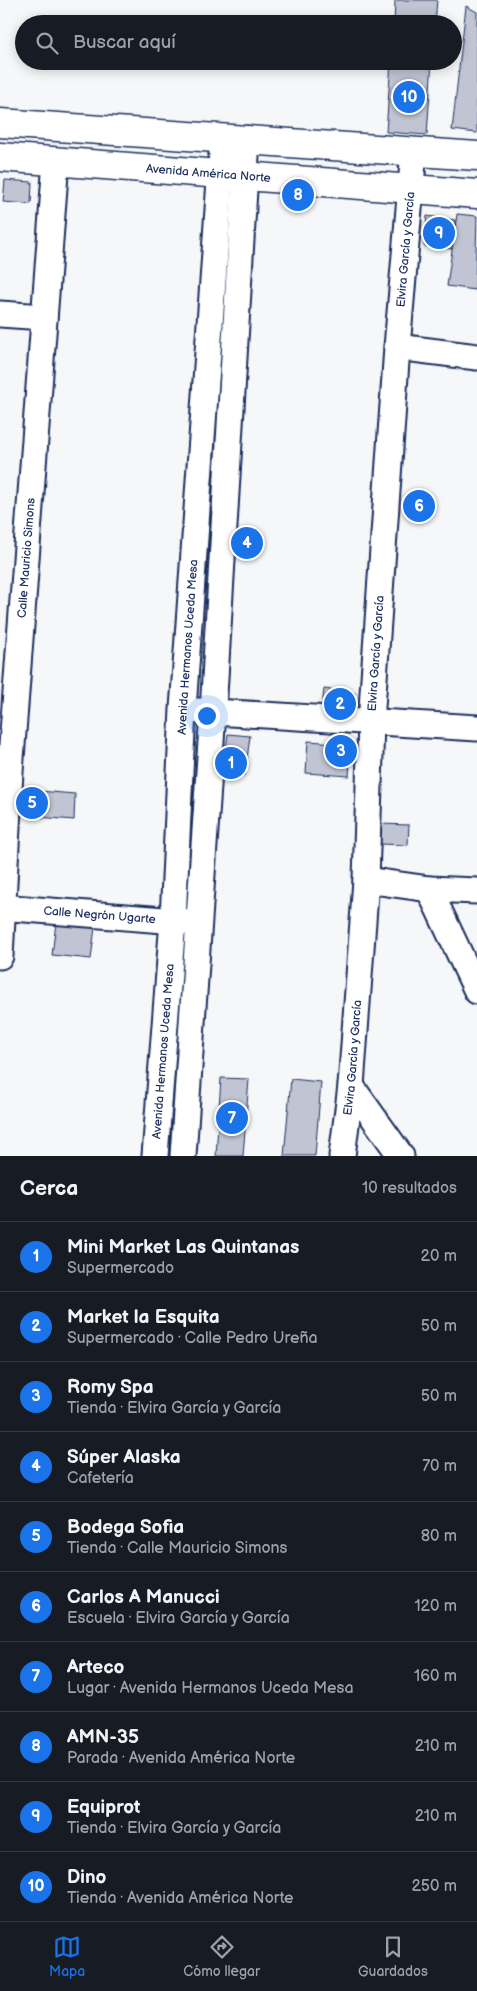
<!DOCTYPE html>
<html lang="es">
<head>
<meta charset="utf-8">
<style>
	:root { --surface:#171b24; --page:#20242c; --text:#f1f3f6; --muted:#9ea1a6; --line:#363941; --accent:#1a73e8 }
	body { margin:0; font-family:"Balsamiq Sans",sans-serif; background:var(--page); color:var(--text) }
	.you { position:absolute; left:206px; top:715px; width:18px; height:18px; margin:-12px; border:4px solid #fff; border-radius:50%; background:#1a73e8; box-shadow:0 0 0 8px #1a73e833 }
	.badge { display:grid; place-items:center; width:32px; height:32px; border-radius:50%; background:var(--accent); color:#fff; font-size:16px; font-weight:700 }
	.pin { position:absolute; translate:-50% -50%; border:2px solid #fff; box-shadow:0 1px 5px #0006 }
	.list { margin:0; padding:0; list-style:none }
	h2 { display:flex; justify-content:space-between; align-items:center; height:65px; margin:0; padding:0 20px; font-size:21px }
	h2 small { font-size:16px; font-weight:400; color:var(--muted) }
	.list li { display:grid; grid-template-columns:32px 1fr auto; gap:15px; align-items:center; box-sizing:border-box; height:70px; padding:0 20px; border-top:1px solid var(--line) }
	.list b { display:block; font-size:19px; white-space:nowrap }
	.list p { margin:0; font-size:16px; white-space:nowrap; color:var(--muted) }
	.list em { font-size:16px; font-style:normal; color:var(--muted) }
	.icon { flex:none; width:28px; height:28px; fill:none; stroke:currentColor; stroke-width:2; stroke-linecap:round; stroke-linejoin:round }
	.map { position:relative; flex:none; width:477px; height:1156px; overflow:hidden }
	.search { position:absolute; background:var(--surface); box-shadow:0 2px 12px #0003; left:15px; right:15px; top:15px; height:55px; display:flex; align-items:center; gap:12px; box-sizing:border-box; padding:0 18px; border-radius:28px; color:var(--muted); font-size:19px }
	.sheet { height:765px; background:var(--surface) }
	nav { display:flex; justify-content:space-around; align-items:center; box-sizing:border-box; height:70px; border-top:1px solid var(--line); background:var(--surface); font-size:14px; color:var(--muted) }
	nav a { display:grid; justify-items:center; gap:2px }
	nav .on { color:var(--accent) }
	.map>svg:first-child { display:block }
	.building { fill:#c0c4d3; stroke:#1b2f5e }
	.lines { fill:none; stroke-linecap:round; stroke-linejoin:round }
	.minor-casing { stroke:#1b2f5e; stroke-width:29 }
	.major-casing { stroke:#1b2f5e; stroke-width:31 }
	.minor { stroke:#fff; stroke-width:25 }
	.major { stroke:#fff; stroke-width:28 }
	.labels { text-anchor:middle; stroke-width:4; stroke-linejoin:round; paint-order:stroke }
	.street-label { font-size:12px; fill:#1b2f5e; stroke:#fff }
</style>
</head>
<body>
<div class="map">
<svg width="477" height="1156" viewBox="0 0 477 1156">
	<rect width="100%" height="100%" fill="#f6f7f9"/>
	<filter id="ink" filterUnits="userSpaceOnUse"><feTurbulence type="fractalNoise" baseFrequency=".02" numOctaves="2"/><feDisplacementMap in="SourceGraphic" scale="10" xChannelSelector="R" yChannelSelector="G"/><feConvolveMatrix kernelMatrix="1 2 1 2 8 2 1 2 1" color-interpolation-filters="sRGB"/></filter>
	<g filter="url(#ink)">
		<g class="building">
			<path d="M395 0H437L435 24H394Z"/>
			<path d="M466 6 477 12V133L452 130Z"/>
			<path d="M391 61H432L427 135 386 132Z"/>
			<path d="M5 180 32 182 31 204 3 202Z"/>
			<path d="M457 214 477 216 475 290 447 286Z"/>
			<path d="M427 216 455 220 452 249 424 246Z"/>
			<path d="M324 689 355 693 353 712 322 708Z"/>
			<path d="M228 734 250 736 245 775 223 772Z"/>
			<path d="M308 741 351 744 349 776 306 773Z"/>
			<path d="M27 790 75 794 74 820 26 816Z"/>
			<path d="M380 824 409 825 408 845 379 844Z"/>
			<path d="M56 923 95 927 91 959 52 955Z"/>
			<path d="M221 1078 249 1079 243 1156H216Z"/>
			<path d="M291 1079 321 1082 315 1156H284Z"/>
		</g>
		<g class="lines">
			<g class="minor-casing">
				<g id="minor">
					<path d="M0 314 44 317"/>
					<path d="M397 347 477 357"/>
					<path d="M198 711 477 728"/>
					<path d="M366 880 429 889 477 891"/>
					<path d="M429 889 477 991"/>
					<path id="s1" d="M0 907 189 922"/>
					<path id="s2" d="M0 956 10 772 56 161"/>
					<path d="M351 1086 401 1156"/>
					<path id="s3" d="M155 1156 173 920 183 709 223 138"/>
					<path d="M183 1156 213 712 247 139"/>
					<path id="s4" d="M342 1156 351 1086 366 880 371 722 397 347 414 151"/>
				</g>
			</g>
			<g class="major-casing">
				<g id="major">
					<path d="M0 123 477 156"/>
					<path id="s5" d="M0 157 477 194"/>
				</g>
			</g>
			<use href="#minor" class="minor"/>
			<use href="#major" class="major"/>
		</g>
	</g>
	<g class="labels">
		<g class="street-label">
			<text dy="4" stroke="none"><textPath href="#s5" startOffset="209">Avenida América Norte</textPath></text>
			<text dy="4" stroke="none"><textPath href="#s4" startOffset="909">Elvira García y García</textPath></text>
			<text dy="4" stroke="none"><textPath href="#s2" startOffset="399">Calle Mauricio Simons</textPath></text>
			<text dy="4" stroke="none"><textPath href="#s3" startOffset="510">Avenida Hermanos Uceda Mesa</textPath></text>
			<text dy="4" stroke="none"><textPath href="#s4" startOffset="504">Elvira García y García</textPath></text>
			<text dy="4" stroke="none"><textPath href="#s1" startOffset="100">Calle Negrón Ugarte</textPath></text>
			<text dy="4" stroke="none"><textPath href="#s3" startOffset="105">Avenida Hermanos Uceda Mesa</textPath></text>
			<text dy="4" stroke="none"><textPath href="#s4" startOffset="99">Elvira García y García</textPath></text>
		</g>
	</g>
</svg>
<div class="you"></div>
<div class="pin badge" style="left:231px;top:763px">1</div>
<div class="pin badge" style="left:340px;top:704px">2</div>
<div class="pin badge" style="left:341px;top:751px">3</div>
<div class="pin badge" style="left:247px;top:543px">4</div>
<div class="pin badge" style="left:32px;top:803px">5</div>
<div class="pin badge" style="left:419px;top:506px">6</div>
<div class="pin badge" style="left:232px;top:1118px">7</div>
<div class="pin badge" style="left:298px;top:195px">8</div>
<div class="pin badge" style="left:439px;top:233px">9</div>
<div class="pin badge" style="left:409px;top:97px">10</div>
<div class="search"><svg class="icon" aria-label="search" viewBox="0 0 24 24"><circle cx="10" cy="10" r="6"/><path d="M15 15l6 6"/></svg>Buscar aquí</div>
</div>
<section class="sheet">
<h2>Cerca<small>10 resultados</small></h2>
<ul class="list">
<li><span class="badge">1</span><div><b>Mini Market Las Quintanas</b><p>Supermercado</p></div><em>20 m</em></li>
<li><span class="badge">2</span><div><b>Market la Esquita</b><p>Supermercado · Calle Pedro Ureña</p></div><em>50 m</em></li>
<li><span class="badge">3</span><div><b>Romy Spa</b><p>Tienda · Elvira García y García</p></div><em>50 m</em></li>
<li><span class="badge">4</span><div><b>Súper Alaska</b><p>Cafetería</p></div><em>70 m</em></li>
<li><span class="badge">5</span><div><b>Bodega Sofia</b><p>Tienda · Calle Mauricio Simons</p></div><em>80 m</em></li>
<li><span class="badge">6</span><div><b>Carlos A Manucci</b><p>Escuela · Elvira García y García</p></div><em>120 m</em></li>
<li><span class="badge">7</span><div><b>Arteco</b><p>Lugar · Avenida Hermanos Uceda Mesa</p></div><em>160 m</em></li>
<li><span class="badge">8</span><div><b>AMN-35</b><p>Parada · Avenida América Norte</p></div><em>210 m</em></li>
<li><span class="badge">9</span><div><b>Equiprot</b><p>Tienda · Elvira García y García</p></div><em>210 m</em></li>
<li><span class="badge">10</span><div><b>Dino</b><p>Tienda · Avenida América Norte</p></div><em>250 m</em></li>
</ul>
</section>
<nav>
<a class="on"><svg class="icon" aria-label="map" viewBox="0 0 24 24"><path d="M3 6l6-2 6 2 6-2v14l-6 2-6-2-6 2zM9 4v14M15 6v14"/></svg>Mapa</a>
<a><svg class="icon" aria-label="directions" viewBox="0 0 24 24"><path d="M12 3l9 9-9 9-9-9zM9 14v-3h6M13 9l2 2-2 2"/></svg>Cómo llegar</a>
<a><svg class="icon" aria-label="saved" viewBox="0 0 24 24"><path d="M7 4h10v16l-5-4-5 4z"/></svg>Guardados</a>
</nav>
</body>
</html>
